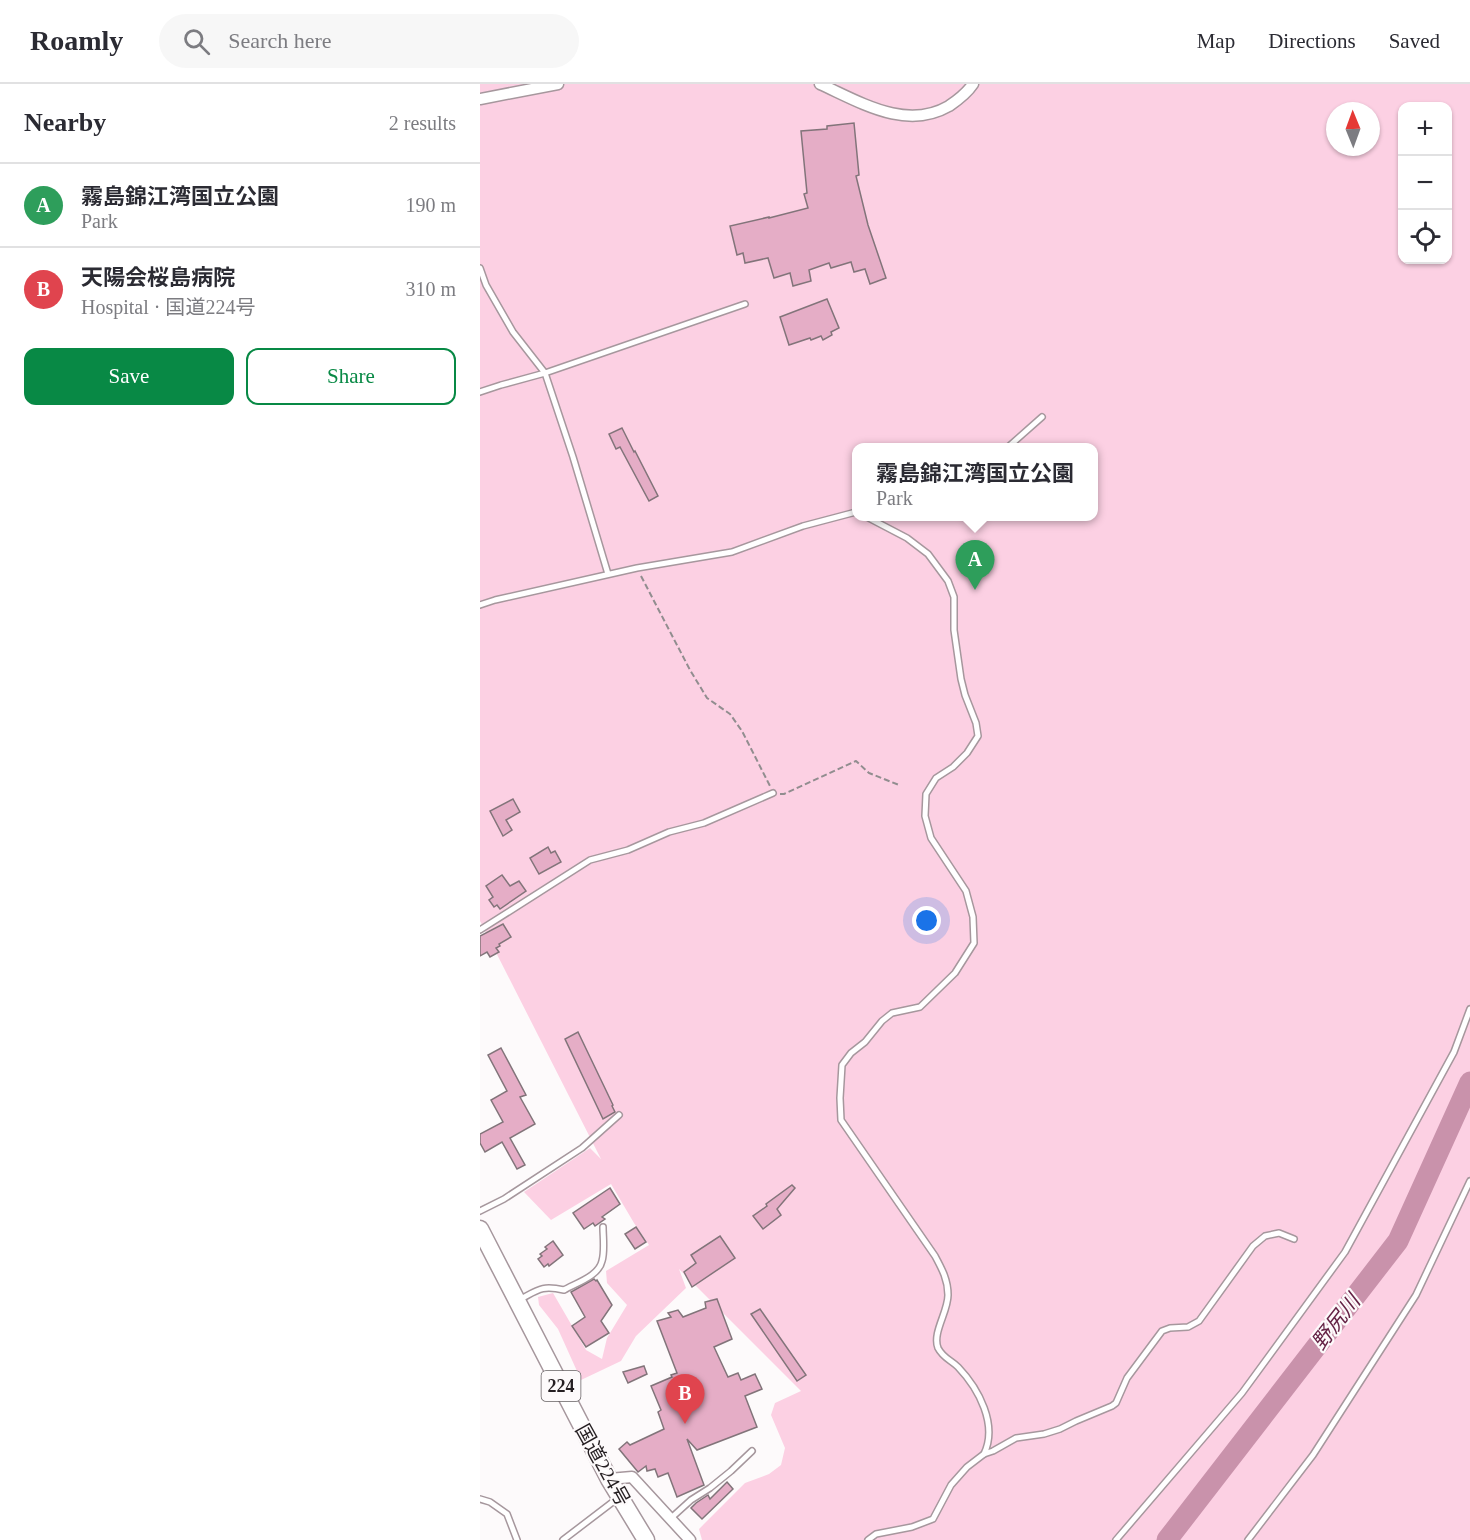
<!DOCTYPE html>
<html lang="en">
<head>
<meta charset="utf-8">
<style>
	:root { --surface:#fff; --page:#f7f7f7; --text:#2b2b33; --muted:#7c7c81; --line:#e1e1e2; --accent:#088945 }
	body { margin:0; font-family:"Times New Roman","Noto Sans JP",serif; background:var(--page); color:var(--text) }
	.controls { position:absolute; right:18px; top:18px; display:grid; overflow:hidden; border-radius:12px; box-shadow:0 2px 4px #0004 }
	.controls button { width:54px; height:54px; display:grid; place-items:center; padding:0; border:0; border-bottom:2px solid var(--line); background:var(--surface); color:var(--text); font:30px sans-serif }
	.compass { position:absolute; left:846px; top:18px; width:54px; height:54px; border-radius:50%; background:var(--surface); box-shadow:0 2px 4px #0004; rotate:359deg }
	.you { position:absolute; left:447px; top:837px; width:21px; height:21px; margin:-15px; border:4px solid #fff; border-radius:50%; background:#1a73e8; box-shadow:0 0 0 9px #1a73e833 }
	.badge { display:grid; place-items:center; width:39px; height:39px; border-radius:50%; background:var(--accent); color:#fff; font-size:20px; font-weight:700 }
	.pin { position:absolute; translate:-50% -50px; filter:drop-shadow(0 2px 3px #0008) }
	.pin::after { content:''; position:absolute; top:32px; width:21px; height:18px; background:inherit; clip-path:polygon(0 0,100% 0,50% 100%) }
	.popup { position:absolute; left:372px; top:359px; width:246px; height:78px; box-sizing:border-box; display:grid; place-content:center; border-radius:12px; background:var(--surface); filter:drop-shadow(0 2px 4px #0005); font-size:20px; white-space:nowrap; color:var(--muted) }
	.popup b { font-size:22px; color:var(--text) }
	.popup::after { content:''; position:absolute; left:50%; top:100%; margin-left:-12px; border:12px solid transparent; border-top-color:var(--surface) }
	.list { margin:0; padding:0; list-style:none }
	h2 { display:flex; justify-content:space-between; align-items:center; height:78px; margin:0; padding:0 24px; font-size:26px }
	h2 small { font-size:20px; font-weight:400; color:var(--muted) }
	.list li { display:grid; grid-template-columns:39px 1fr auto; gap:18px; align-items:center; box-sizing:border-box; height:84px; padding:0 24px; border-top:2px solid var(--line) }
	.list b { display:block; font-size:22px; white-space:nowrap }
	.list p { margin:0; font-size:20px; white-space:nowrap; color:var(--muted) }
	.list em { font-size:20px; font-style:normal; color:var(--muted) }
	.actions { display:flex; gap:12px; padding:18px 24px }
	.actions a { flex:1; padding:14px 0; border:2px solid var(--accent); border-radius:12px; text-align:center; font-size:21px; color:var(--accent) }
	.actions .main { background:var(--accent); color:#fff }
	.icon { flex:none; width:33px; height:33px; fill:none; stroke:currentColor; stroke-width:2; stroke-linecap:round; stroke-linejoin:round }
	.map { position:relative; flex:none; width:990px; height:1456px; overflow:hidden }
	header { display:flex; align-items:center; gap:36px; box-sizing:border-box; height:84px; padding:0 30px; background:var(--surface); border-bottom:2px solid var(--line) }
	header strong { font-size:28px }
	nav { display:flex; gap:33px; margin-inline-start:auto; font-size:21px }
	.search { width:420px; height:54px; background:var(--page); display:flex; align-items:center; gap:15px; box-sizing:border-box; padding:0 21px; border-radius:33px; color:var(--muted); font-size:22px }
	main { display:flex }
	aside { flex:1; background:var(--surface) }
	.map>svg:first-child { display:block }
	.green { fill:#fcd0e3; fill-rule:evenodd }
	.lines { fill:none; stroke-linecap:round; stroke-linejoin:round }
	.river { stroke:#c992ab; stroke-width:21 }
	.building { fill:#e5adc6; stroke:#82747a; stroke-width:1.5 }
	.service-casing { stroke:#a6979d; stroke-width:8 }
	.minor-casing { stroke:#a6979d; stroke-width:13 }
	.trunk-casing { stroke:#a6979d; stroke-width:19 }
	.path { stroke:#918d8f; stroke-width:2; stroke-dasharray:6 3; stroke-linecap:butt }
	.service { stroke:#fff; stroke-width:5 }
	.minor { stroke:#fff; stroke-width:10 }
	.trunk { stroke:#fff; stroke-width:16 }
	.labels { text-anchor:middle; stroke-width:4.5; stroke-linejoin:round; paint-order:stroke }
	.shield { fill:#fdfafb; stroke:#666163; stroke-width:1.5 }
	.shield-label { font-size:18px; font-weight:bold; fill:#251f22 }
	.street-label { font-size:20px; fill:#251f22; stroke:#fdfafb }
	.water-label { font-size:21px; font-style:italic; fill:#652346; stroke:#fdfafb }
</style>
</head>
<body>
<header>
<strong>Roamly</strong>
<div class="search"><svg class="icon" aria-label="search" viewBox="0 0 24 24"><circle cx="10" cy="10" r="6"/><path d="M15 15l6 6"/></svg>Search here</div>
<nav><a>Map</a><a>Directions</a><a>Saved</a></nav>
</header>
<main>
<aside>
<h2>Nearby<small>2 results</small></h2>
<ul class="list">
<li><span class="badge" style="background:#2e9e5b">A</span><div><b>霧島錦江湾国立公園</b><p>Park</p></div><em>190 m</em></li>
<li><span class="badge" style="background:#e0444e">B</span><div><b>天陽会桜島病院</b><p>Hospital · 国道224号</p></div><em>310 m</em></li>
</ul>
<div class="actions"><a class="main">Save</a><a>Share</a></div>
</aside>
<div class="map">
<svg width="990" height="1456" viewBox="0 0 990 1456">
	<rect width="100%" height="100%" fill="#fdfafb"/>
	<path class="green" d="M0 0H990V1456H222L219 1445 265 1399 289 1390 301 1381 305 1364 291 1331 295 1319 321 1307 199 1185 206 1204 156 1252 141 1277 101 1296 78 1245 59 1221 58 1213 73 1209 106 1266 122 1275 127 1254 147 1221 127 1199 126 1187 169 1161 154 1139 131 1100 71 1136 44 1108 110 1064 121 1075 0 837ZM922 22H968V176H922ZM855 27H891V63H855ZM376 364H614V432H376Z"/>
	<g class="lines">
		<path class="river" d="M687 1456 918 1157 990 998"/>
	</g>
	<g class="building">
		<path d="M374 39 379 91 376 92 388 141 406 194 390 200 385 185 374 188 371 178 351 184 349 179 329 186 331 197 313 202 310 189 294 194 288 174 265 179 263 169 257 171 250 142 289 133V134L328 124 324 110 327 109 321 47 347 45V42Z"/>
		<path d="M347 215 359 244 351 248 352 251 343 256 341 252 331 256 330 254 309 261 300 233Z"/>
		<path d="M142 344 154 368 155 367 178 412 169 417 140 363 136 365 129 350Z"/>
		<path d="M33 715 40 728 26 736 32 746 23 752 10 727Z"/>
		<path d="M68 763 71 769 75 767 81 778 59 790 50 774Z"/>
		<path d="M22 791 30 802 39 797 46 807 20 825 17 821 14 823 9 816 13 813 6 802Z"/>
		<path d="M23 840 31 853 19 860 20 862 16 864 19 868 10 873 7 868 0 872V852Z"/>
		<path d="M98 948 133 1021 132 1022 135 1028 123 1035 85 955Z"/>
		<path d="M21 964 46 1011 40 1013 55 1040 30 1054 45 1081 37 1085 22 1058 5 1068 0 1059V1050L23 1038 11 1016 27 1007 8 971Z"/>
		<path d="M312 1101 315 1104 297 1125 301 1131 283 1145 273 1132 287 1122 286 1120Z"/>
		<path d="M130 1104 140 1120 122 1133 125 1135 115 1142 113 1139 104 1145 93 1129Z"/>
		<path d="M156 1143 166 1158 155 1165 145 1150Z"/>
		<path d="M240 1152 255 1174 212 1203 204 1188 216 1179 211 1171Z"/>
		<path d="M73 1157 83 1171 69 1182 68 1180 64 1183 58 1175 62 1172 60 1170 67 1165 65 1163Z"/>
		<path d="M114 1195 116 1197 117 1196 132 1221 121 1237 129 1249 106 1263 92 1242 105 1233 91 1208Z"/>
		<path d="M237 1215 252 1255 234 1263 248 1293 258 1289 261 1296 275 1290 282 1305 265 1312 277 1343 217 1366 207 1355 224 1401 197 1413 188 1389 178 1393 175 1385 167 1387 166 1382 158 1388 139 1365 147 1358 150 1361 184 1345 178 1328 181 1326 171 1302 192 1293 191 1291 197 1289 177 1237 191 1233 188 1229 198 1226 203 1233 226 1224 225 1218Z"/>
		<path d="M280 1225 326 1291 317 1297 271 1230Z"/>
		<path d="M164 1282 167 1290 148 1299 143 1288Z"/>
		<path d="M247 1398 253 1405 222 1435 211 1424 216 1419 228 1411 230 1415Z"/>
	</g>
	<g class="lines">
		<g class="service-casing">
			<g id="service">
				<path d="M0 184 6 201 33 248 65 289 93 373 128 490"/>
				<path d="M0 308 21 301 65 289 265 220"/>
				<path d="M527 364 562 333"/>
				<path d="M385 432 427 454 448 470 468 497 474 513V546L481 595 485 611 496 639 498 652 487 669 473 683 456 694 446 710 445 732 451 754 486 807 493 833 494 859 475 889 440 923 412 929 402 937 385 958 371 969 362 981 360 1014 361 1036 455 1172C462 1185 468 1196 468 1211 468 1228 452 1249 458 1264 463 1274 471 1276 478 1283 499 1305 518 1341 504 1370"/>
				<path d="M0 521 15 516 157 484 252 468 323 442 376 428"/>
				<path d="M0 846 110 776 148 766 189 748 224 739 293 709"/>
				<path d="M0 1127 24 1115 102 1064 139 1031"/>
				<path d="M39 1216C58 1206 61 1201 84 1206 96 1199 119 1192 122 1177 125 1167 123 1153 123 1143"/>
				<path d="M0 1415 10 1418 27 1430 37 1456"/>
				<path d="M190 1435 211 1416 230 1404 251 1387 272 1367"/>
				<path d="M83 1456 138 1414"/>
				<path d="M388 1456 396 1450 432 1443 453 1435 471 1401 487 1383 504 1370 513 1367 536 1354 564 1350 580 1345 596 1337 632 1322 636 1319 647 1294 682 1247 690 1244 708 1243 719 1237 773 1162 785 1152 799 1149 814 1155"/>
				<path d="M636 1456 762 1309 865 1168 974 968 990 925"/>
				<path d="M768 1456 833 1371 936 1211 990 1097"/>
			</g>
		</g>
		<g class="minor-casing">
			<g id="minor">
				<path d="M340 0C380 18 426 47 469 22 478 16 487 9 493 0"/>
				<path d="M0 15 78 0"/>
				<path d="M129 1395 152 1393 210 1456"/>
			</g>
		</g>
		<g class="trunk-casing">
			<path id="trunk" d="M0 1145 129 1395 166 1456"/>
		</g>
		<g class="path">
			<path d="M161 492 210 586 227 614 250 630 262 647 290 702"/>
			<path d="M300 710H304L376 677 389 689 419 701"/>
		</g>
		<use href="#service" class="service"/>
		<use href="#minor" class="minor"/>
		<use href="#trunk" class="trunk"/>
	</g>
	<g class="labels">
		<rect class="shield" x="61.5" y="1287" width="39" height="30" rx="4.5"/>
		<g class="shield-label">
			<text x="81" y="1308">224</text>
		</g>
		<g class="street-label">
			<text transform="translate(123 1381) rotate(61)" y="7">国道224号</text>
		</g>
		<g class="water-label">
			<text transform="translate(856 1238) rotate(-52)" y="7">野尻川</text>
		</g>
	</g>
</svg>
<div class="controls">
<button>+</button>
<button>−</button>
<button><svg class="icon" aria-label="locate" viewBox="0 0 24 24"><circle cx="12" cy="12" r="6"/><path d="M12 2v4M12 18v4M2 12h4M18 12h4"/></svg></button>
</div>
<svg class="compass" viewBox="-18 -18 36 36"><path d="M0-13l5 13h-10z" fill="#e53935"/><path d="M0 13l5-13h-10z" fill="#7c7c81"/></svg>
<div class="you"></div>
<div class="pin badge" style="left:495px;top:506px;background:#2e9e5b">A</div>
<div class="popup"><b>霧島錦江湾国立公園</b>Park</div>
<div class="pin badge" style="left:205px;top:1340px;background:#e0444e">B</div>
</div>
</main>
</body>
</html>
